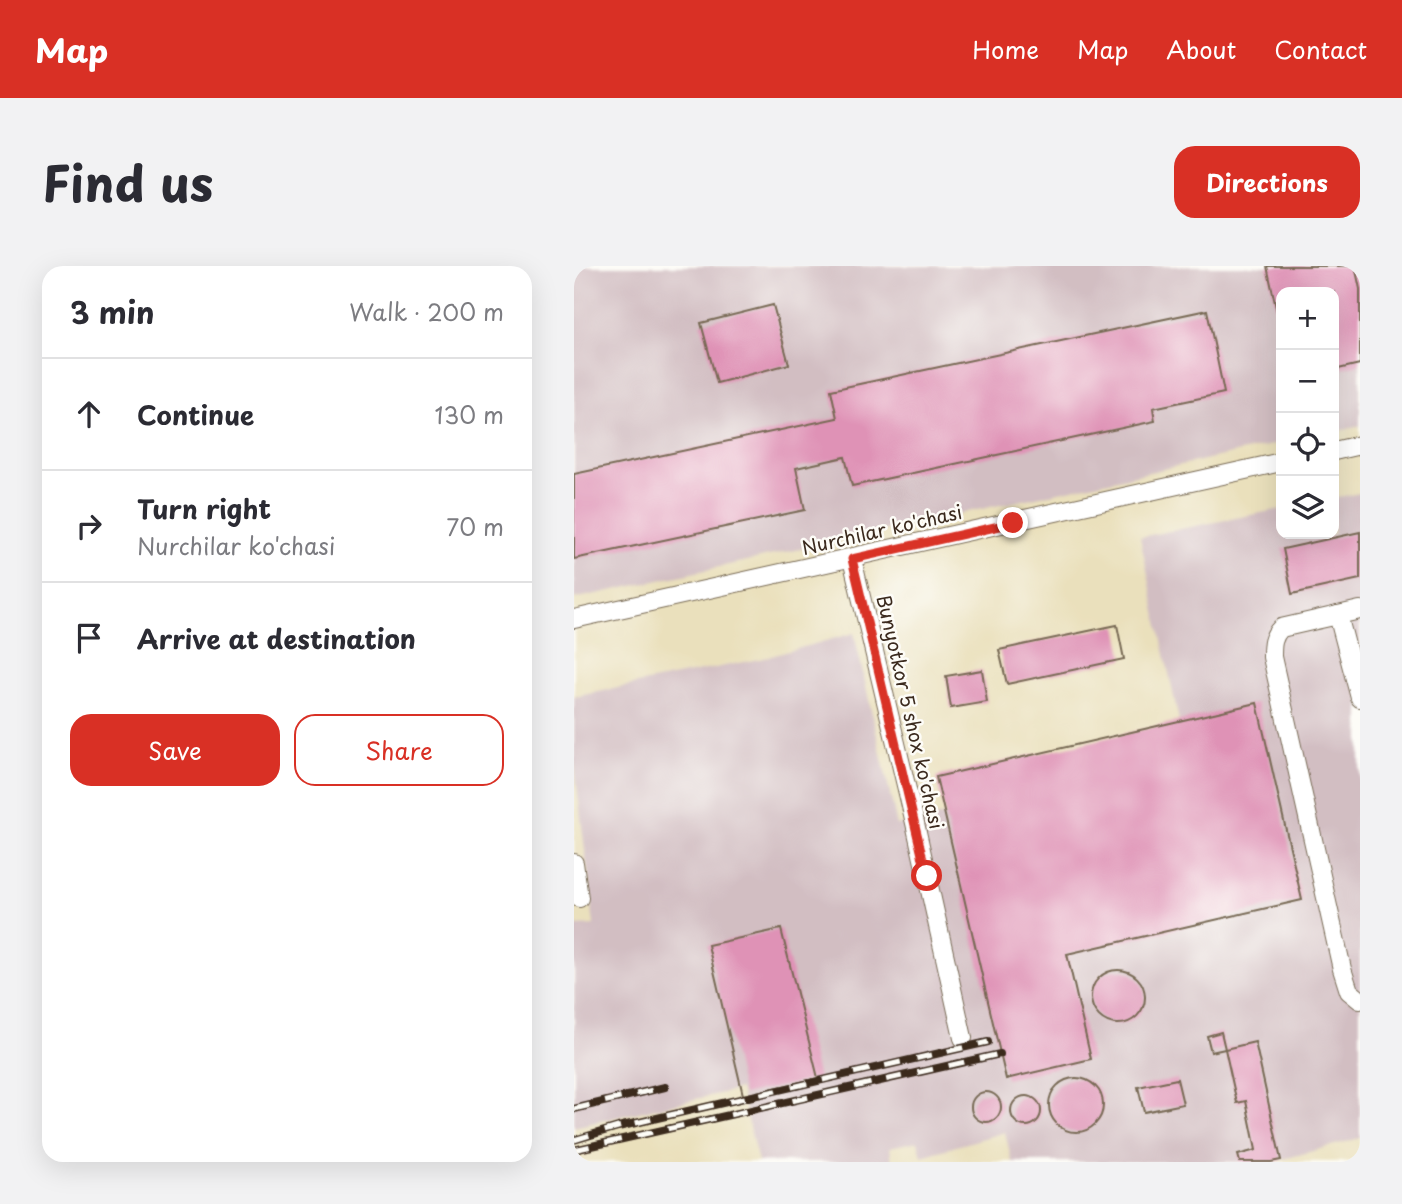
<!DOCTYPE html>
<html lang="en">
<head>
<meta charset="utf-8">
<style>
	:root { --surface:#fff; --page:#f2f2f3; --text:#2b2b33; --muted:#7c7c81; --line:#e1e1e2; --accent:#d93025 }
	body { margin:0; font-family:"Playpen Sans",sans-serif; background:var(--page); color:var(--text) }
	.controls { position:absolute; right:21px; top:21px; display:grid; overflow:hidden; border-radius:14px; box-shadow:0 7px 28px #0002 }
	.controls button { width:63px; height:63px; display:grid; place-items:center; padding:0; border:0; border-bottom:2px solid var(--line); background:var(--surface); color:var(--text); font:35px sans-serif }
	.stop { position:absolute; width:21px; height:21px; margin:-16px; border:5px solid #d93025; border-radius:50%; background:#fff }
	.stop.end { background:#d93025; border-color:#fff; box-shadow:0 2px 7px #0008 }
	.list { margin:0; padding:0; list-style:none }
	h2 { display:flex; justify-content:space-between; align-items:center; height:91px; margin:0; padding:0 28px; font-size:30px }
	h2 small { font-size:23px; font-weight:400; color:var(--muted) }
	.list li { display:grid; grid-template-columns:46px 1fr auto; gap:21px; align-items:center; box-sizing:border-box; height:112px; padding:0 28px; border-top:2px solid var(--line) }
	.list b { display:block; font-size:26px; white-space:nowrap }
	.list p { margin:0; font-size:23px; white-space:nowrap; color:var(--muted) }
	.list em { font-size:23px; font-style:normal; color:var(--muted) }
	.actions { display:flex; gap:14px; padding:21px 28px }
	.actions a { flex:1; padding:16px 0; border:2px solid var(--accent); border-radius:21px; text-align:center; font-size:24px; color:var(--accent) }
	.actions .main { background:var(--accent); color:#fff }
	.icon { flex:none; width:38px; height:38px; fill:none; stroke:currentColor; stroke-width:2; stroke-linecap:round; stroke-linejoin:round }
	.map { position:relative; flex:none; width:786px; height:896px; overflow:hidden; border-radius:21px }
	header { display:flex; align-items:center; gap:42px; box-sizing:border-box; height:98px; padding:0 35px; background:var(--accent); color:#fff }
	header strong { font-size:33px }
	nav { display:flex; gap:38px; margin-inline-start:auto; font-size:24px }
	.intro { display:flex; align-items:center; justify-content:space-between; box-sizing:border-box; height:168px; padding:0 42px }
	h1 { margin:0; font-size:49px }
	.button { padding:18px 32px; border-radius:21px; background:var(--accent); color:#fff; font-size:24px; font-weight:700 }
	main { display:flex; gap:42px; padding:0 42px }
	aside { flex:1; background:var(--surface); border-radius:21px; box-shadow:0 7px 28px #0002 }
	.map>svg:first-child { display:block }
	.industrial { fill:#d2bec2 }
	.building { fill:#df92b6 }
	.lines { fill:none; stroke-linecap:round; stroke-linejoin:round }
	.minor-casing { stroke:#786a55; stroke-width:20 }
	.minor { stroke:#fff; stroke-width:18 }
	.rail-casing { stroke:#3b2a1e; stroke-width:8 }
	.rail { stroke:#fdfcf7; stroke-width:5; stroke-dasharray:16; stroke-linecap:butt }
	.route { stroke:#d93025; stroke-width:9 }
	.labels { text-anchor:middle; stroke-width:5; stroke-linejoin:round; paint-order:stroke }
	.street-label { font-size:19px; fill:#3b2a1e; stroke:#fdfcf7 }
</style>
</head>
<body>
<header>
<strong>Map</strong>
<nav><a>Home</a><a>Map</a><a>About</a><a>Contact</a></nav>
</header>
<div class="intro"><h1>Find us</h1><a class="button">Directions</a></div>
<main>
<aside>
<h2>3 min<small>Walk · 200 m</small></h2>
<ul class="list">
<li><svg class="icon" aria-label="ahead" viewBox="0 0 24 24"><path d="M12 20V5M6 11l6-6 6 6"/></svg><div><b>Continue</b></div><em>130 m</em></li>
<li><svg class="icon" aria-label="right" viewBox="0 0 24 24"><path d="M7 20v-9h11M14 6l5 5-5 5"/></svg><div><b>Turn right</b><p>Nurchilar ko'chasi</p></div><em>70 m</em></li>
<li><svg class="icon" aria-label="arrive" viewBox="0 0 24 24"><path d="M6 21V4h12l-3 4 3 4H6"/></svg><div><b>Arrive at destination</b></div></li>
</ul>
<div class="actions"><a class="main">Save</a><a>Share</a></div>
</aside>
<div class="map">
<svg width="786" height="896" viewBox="0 0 786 896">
	<rect width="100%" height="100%" fill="#fdfcf7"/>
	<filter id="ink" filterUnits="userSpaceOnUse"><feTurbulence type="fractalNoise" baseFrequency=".0143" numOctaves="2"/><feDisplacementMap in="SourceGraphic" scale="14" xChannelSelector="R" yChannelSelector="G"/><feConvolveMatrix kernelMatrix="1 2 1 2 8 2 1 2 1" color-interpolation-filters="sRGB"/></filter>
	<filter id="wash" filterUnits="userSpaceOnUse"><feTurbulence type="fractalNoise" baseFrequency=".00686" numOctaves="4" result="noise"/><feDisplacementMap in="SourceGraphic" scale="28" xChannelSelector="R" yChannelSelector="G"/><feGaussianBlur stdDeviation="1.57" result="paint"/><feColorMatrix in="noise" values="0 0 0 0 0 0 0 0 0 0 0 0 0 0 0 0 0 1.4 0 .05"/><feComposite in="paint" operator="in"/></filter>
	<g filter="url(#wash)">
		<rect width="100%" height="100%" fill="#eae0bc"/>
		<g class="industrial">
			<path d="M0 0H786V160L760 166V26H707V177L0 333Z"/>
			<path d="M786 227V872L699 896H438L431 866 348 890 344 875 316 881 318 896H184L166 823 0 861V660L20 659 0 494V431L190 392 280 367 323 559 371 549 728 634 683 438 605 455 566 271 707 243V268H760V232Z"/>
		</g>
		<g id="blocks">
			<g class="building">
				<path d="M693 0H781L786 23V98L760 104V26H707L706 60Z"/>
				<path d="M199 39 215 98 143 117 127 57Z"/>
				<path d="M633 44 650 127 579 142 581 155 278 220 271 191 222 202 231 244 0 293V208L263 152 257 124Z"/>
				<path d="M786 266V313L718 328 709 283Z"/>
				<path d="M543 359 550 393 433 418 425 384Z"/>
				<path d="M408 404 413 436 377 442 372 410Z"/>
				<path d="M683 437 728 634 493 688 517 793 432 813 362 511Z"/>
				<path d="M207 663 244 812 169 829 134 679Z"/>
				<circle cx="544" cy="731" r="27"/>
				<path d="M647 766 651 783 637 786 633 770Z"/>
				<path d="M681 776 707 894 697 896H666L664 889 682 884 672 835 663 837 651 783Z"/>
				<circle cx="502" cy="839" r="27"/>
				<path d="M603 813 609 838 570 846 564 821Z"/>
				<circle cx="412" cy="841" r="15"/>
				<circle cx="452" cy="845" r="15"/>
			</g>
		</g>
	</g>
	<g filter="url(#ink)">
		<use href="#blocks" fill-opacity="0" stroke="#786a55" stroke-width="2"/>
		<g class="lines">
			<g class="minor-casing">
				<g id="minor">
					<path d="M760 185 786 179"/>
					<path d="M278 293 341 557 389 772"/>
					<path d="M786 344 707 362C698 371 698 379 698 391L768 703 775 725 786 734"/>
					<path d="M764 349 786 432"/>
					<path d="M0 353 707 196"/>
					<path d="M0 597 5 632"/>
				</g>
			</g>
			<use href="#minor" class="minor"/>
			<g class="rail-casing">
				<g id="rail">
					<path d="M0 843 91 821"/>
					<path d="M0 874 44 861 414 776"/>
					<path d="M0 884 426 788"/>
				</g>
			</g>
			<use href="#rail" class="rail"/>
		</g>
	</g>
	<g class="lines" filter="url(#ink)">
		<path class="route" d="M353 610 278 293 439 257"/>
	</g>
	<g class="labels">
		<g class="street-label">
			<text transform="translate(308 264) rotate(-13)" y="7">Nurchilar ko'chasi</text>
			<text transform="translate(336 446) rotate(77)" y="7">Bunyotkor 5 shox ko'chasi</text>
		</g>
	</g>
</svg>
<div class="controls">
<button>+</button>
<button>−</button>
<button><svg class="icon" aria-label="locate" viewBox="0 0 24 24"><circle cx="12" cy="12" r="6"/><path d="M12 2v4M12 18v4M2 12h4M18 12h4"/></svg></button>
<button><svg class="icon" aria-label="layers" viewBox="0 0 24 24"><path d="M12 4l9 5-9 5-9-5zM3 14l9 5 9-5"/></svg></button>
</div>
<div class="stop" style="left:353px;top:610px"></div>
<div class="stop end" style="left:439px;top:257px"></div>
</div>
</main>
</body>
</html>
